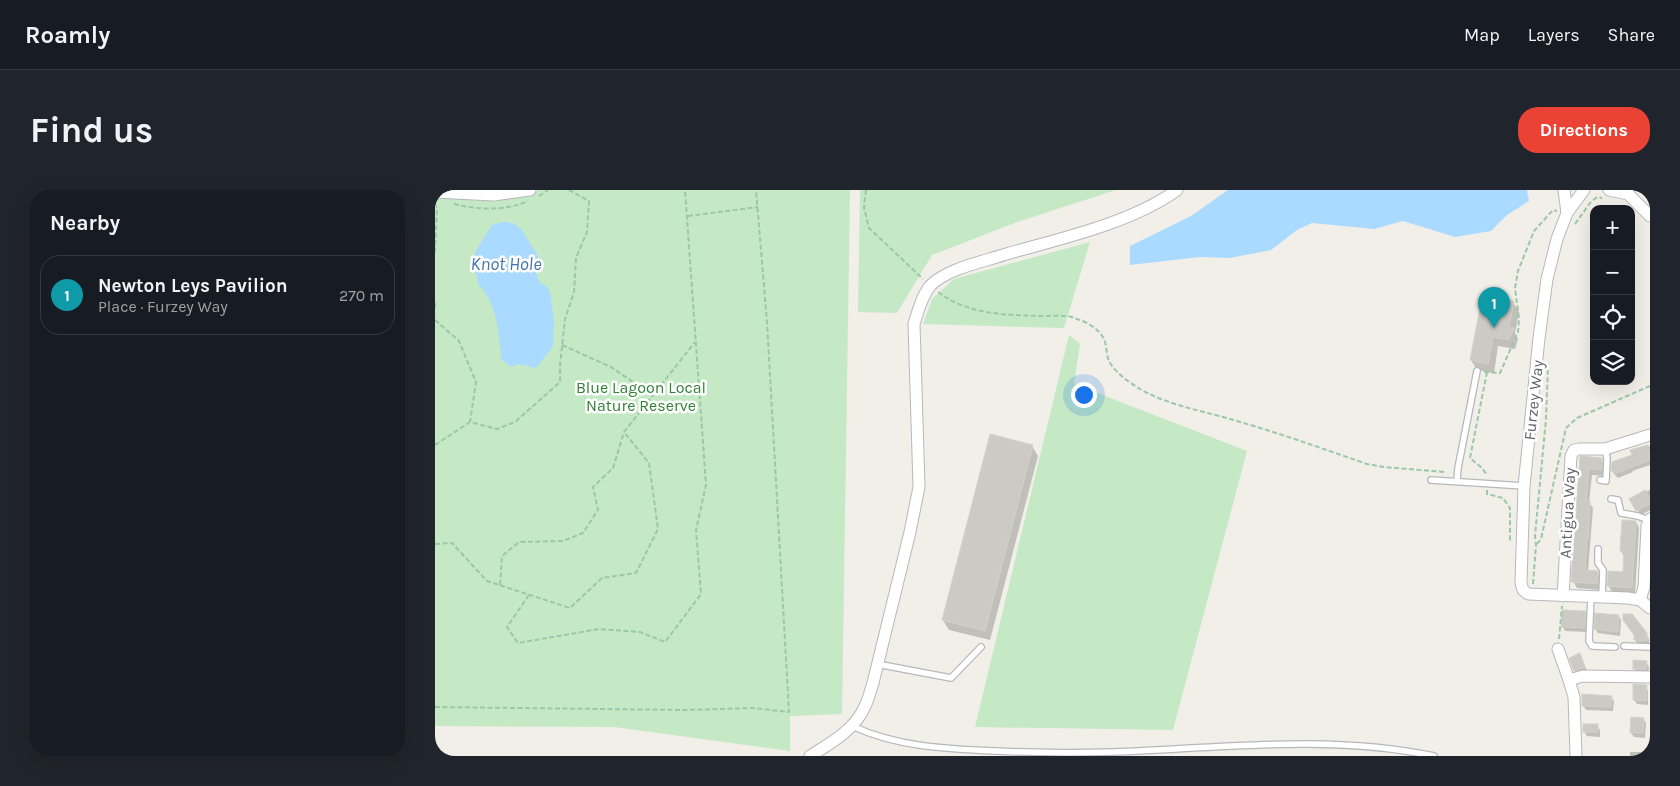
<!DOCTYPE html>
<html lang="en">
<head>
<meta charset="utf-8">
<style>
	:root { --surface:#171b24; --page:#20242c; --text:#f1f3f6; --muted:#9ea1a6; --line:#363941; --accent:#ea4335 }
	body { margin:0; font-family:Karla,sans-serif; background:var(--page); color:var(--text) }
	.controls { position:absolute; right:15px; top:15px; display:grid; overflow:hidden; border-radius:10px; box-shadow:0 5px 20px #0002 }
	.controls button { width:45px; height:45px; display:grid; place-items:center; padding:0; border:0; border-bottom:1px solid var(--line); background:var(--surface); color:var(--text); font:25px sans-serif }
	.you { position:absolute; left:648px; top:204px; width:18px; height:18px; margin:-12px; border:4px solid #fff; border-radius:50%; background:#1a73e8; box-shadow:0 0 0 8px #1a73e833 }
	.badge { display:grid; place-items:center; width:32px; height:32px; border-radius:50%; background:var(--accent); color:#fff; font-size:16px; font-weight:700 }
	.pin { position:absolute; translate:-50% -41px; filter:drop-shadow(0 1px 2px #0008) }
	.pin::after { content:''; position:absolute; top:26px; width:18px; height:15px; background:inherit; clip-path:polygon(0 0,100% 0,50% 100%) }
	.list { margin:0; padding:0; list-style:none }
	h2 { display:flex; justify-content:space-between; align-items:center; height:65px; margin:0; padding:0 20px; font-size:21px }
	h2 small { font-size:16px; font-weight:400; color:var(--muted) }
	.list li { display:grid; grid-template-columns:32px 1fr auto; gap:15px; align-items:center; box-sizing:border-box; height:80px; margin:0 10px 10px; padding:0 10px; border:1px solid var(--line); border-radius:20px }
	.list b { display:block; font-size:19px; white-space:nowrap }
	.list p { margin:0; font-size:16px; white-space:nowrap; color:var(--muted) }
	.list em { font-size:16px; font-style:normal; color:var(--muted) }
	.icon { flex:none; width:28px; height:28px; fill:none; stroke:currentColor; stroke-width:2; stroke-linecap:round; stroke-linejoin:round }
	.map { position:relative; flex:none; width:1215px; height:566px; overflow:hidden; border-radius:20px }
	header { display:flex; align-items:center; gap:30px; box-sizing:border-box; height:70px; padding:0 25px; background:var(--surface); border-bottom:1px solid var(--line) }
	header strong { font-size:24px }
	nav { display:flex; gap:28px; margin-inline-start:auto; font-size:18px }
	.intro { display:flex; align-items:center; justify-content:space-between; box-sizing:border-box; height:120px; padding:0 30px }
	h1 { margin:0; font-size:35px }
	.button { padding:12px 22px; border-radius:20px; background:var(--accent); color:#fff; font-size:18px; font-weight:700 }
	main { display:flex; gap:30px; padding:0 30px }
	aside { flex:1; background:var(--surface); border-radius:20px; box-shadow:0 5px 20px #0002 }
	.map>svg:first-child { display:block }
	.green { fill:#c5e8c5 }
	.water { fill:#aadaff }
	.shadow { fill:#0003 }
	.building { fill:#cccac5; stroke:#d6d1c6 }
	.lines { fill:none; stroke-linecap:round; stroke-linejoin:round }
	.service-casing { stroke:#b5b8bc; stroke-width:8 }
	.minor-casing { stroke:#b5b8bc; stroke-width:13 }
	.path { stroke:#9cc7a9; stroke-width:2; stroke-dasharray:5 2.5; stroke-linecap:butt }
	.service { stroke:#fff; stroke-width:5.5 }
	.minor { stroke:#fff; stroke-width:11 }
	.labels { text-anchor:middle; stroke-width:5; stroke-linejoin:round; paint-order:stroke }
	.park-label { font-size:16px; fill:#348238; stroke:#fff }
	.street-label { font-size:16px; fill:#5f6368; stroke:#fff }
	.water-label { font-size:18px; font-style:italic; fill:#4174aa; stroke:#fff }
</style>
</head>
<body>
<header>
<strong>Roamly</strong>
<nav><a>Map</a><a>Layers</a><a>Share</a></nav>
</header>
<div class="intro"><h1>Find us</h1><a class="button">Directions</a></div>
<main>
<aside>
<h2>Nearby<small></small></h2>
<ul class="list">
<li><span class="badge" style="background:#0f9aa8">1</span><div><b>Newton Leys Pavilion</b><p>Place · Furzey Way</p></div><em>270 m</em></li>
</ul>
</aside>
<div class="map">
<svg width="1215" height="566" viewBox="0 0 1215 566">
	<rect width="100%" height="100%" fill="#f1efe8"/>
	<g class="green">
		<path d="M0 0H415L407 524 355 526V561L179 537 0 536Z"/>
		<path d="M425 0H681L582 32 497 65 462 123 423 122Z"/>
		<path d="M655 52 629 138 488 134 497 109 519 89Z"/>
		<path d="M634 145 645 154 639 194 812 261 738 540 540 537Z"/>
	</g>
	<g class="water">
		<path d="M793 0H1092L1094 11 1072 25 1056 41 1020 47 968 31 939 39 877 33 862 40 836 60 795 68 765 67 695 75V56L756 26Z"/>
		<path d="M67 32 78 33 87 40 103 66 104 71 101 84 105 93 111 96 115 102 119 129 118 156 101 178 84 174 76 177 66 169C65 147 61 108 43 95L42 86 35 74 42 59 57 35Z"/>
	</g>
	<g class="shadow">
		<path d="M1067 110 1078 112 1084 122 1080 143 1083 149 1080 159 1063 156 1059 183 1042 180 1036 170Z"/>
		<path d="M597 256 603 266 555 450 514 440 508 430Z"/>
		<path d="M1215 256V275L1197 281 1198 282 1183 288 1180 285 1177 281 1198 266 1197 261Z"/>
		<path d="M1146 268 1167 270 1170 276V286L1157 285 1154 312 1158 318 1153 381 1162 382 1166 389V400L1142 398 1138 391Z"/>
		<path d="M1215 300V320L1206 325 1198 314 1208 302Z"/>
		<path d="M1201 332 1204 338 1200 403 1177 402 1173 395 1189 383 1190 368 1186 361Z"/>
		<path d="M1150 423 1153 427 1152 442 1130 441 1127 436Z"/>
		<path d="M1183 426 1186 430 1185 446 1163 443 1160 439Z"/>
		<path d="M1211 444 1214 449V455H1203L1200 450V446Z"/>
		<path d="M1147 469 1152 481 1142 485 1140 480Z"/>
		<path d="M1211 472 1214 477 1213 484 1202 483 1199 478Z"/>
		<path d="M1211 496 1213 501V515L1202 514 1199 510Z"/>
		<path d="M1176 507 1179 511 1178 521 1151 520 1148 515Z"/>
		<path d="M1208 529 1211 533 1210 548 1199 547 1196 543Z"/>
		<path d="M1162 536 1165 540V547L1152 546 1149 542Z"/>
		<path d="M1195 562H1206L1208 566H1195Z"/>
	</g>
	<g class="building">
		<path d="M1048 103 1066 106V108L1079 111 1074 138H1079L1074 150 1058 147 1053 174 1035 170Z"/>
		<path d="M555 244 598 255 550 441 507 430Z"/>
		<path d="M1213 255 1215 270 1179 284 1178 281H1176L1177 272 1197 265 1195 260Z"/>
		<path d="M1145 266 1167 268V280L1154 279 1151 310H1155L1153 350H1152L1150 380 1163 381V394L1136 392Z"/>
		<path d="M1210 300 1215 309V314L1201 321 1194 309Z"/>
		<path d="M1187 330 1201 331 1197 398 1172 396 1173 381 1188 382 1189 361H1185Z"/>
		<path d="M1127 420 1151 421 1150 438 1126 437Z"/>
		<path d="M1160 423 1184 425 1183 442 1159 439Z"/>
		<path d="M1188 424H1197L1212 443V451L1199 450V445L1188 430Z"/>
		<path d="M1145 463 1150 477 1139 481 1134 468Z"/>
		<path d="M1198 470 1212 471 1211 479H1198Z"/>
		<path d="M1198 494 1212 495 1211 511 1198 510Z"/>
		<path d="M1147 504 1177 506 1176 517 1147 516Z"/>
		<path d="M1196 527 1209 528 1208 543H1195Z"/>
		<rect x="1148" y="534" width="15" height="8"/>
	</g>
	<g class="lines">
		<g class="service-casing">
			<g id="service">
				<path d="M996 290 1089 296"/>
				<path d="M1165 290 1171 291 1172 268 1170 259"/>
				<path d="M1022 291 1023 278 1042 181"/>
				<path d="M1176 309 1183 310 1186 323 1203 326 1213 330"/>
				<path d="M1163 359V373L1168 380 1167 407"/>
				<path d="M1156 406 1154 451 1157 456 1180 457"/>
				<path d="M1189 456 1215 457"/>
				<path d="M442 474 516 488 546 457"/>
				<path d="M417 536C462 557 512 559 561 561 600 563 639 563 678 562 785 558 894 544 999 566"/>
			</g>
		</g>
		<g class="minor-casing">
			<g id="minor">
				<path d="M1129 0 1132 23"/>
				<path d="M1149 0 1132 23 1122 49 1112 89 1104 148 1089 296 1086 393 1088 400 1093 404 1193 408 1205 410 1215 418"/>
				<path d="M1174 0 1193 4 1192 0"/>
				<path d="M0 2 59 5 95 0"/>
				<path d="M1193 4 1215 26"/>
				<path d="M1128 406 1136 266 1139 260 1144 259H1170L1215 245"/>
				<path d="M1205 410 1209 397 1212 336 1215 329"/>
				<path d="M1123 459 1134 490 1139 507 1141 566"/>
				<path d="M1134 490 1148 486 1215 487"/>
				<path d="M375 566C396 553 420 540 430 516 434 509 435 501 438 493L475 342 484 297 479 134C483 121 487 106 495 96 511 79 547 72 568 65 623 49 695 34 742 0"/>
			</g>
		</g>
		<g class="path">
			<path d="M431 0 429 18 434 38 488 89"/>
			<path d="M104 6 113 0"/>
			<path d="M0 13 2 19 0 62"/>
			<path d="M19 14C43 20 71 21 93 11"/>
			<path d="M253 26 323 17"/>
			<path d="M1140 34 1155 13 1162 7 1167 8"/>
			<path d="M503 102C534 125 571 125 608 126 620 126 631 124 642 129 652 132 664 139 669 149 672 156 671 164 674 171 680 183 694 192 705 199 733 215 764 220 795 229 841 242 886 258 932 274L949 277 1009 282"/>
			<path d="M0 113V119"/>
			<path d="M0 130 24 151 41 192 35 232"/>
			<path d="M127 155 176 177 218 206"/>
			<path d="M1049 182 1065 183 1083 142 1084 129 1080 98 1083 81 1099 41 1118 20 1122 21"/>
			<path d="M1052 182 1035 268 1047 278 1052 285"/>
			<path d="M0 255 35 232 62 239 80 232 125 192V175L130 129 139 102 141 68 152 42 154 11 134 0"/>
			<path d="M1052 300V304L1068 308 1075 318V351H1077"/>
			<path d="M0 354 17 353 52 391 135 418 167 388 201 383 223 339 214 273 189 242"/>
			<path d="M1102 354 1106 349 1131 238 1142 228 1215 196"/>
			<path d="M1098 394 1101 355 1100 346 1111 229 1113 175"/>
			<path d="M65 395 67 366 84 352 128 351 148 343 163 320 158 297 178 278 189 242 260 152"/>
			<path d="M94 405 72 437 83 453 164 439 205 442 230 452 266 404 261 340 271 295 250 0"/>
			<path d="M1124 449 1127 416"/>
			<path d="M0 517 250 520 318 518 354 522 332 132 321 0"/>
		</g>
		<use href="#service" class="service"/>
		<use href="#minor" class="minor"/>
	</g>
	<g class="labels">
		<g class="park-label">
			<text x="206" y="203">Blue Lagoon Local<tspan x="206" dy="18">Nature Reserve</tspan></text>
		</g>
		<g class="street-label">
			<text transform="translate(1098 210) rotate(-84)" y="6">Furzey Way</text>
			<text transform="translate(1132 323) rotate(-87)" y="6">Antigua Way</text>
		</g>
		<g class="water-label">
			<text x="71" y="80">Knot Hole</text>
		</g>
	</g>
</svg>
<div class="controls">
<button>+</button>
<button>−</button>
<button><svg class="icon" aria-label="locate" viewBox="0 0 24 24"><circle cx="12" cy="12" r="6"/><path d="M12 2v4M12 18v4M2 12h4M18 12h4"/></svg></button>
<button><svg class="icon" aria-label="layers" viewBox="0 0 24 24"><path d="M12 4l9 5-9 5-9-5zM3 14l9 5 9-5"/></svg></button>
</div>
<div class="you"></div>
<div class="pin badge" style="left:1059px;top:138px;background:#0f9aa8">1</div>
</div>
</main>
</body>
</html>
